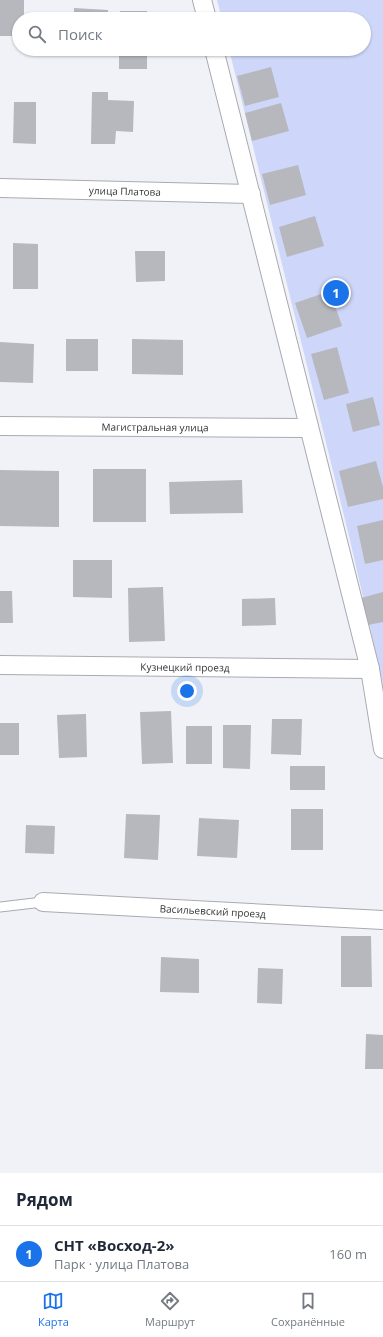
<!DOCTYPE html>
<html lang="ru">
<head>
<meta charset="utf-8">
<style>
	:root { --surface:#fff; --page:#f2f2f3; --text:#1f2937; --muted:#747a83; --line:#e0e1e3; --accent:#1a73e8 }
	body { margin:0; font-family:"Open Sans",sans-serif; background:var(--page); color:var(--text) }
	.you { position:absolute; left:187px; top:691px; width:14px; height:14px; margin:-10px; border:3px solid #fff; border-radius:50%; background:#1a73e8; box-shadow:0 0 0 6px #1a73e833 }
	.badge { display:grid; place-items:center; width:26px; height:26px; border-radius:50%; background:var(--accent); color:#fff; font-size:13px; font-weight:700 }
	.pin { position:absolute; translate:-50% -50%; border:2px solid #fff; box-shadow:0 1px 4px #0006 }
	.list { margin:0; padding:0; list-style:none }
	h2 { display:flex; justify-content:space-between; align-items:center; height:52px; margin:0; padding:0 16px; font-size:17px }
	h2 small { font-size:13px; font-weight:400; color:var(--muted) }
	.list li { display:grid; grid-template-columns:26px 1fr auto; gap:12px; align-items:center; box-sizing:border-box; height:56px; padding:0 16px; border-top:1px solid var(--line) }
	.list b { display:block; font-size:15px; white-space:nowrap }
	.list p { margin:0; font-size:13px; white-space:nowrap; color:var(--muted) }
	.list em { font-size:13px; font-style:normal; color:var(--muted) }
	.icon { flex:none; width:22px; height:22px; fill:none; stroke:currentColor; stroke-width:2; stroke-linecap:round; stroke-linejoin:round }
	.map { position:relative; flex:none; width:383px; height:1173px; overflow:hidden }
	.search { position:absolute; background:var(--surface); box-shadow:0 1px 3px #0004; left:12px; right:12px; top:12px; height:44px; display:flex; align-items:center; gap:10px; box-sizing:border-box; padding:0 14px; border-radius:22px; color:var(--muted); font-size:15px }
	.sheet { height:108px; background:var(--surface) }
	nav { display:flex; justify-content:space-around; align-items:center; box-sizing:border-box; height:56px; border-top:1px solid var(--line); background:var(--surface); font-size:11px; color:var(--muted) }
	nav a { display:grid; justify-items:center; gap:2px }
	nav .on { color:var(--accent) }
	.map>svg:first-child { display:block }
	.green { fill:#ced7f9 }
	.building { fill:#b7b8be }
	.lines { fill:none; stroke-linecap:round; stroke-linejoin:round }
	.lane-casing { stroke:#a9abb0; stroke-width:11 }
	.street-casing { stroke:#a9abb0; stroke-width:20 }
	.lane { stroke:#fff; stroke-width:9 }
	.street { stroke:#fff; stroke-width:18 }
	.labels { text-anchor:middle; stroke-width:3; stroke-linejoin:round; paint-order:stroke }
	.street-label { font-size:10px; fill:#313234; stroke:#f1f2f8 }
</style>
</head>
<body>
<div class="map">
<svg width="383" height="1173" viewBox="0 0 383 1173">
	<rect width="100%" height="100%" fill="#f1f2f8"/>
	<path class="green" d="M217 0H383V684L349 536 229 49H364V19H222Z"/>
	<g class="building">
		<path d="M0 0H24V19H19V36H0Z"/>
		<path d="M74 8 108 10V19H74Z"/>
		<rect x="120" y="11" width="27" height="8"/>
		<path d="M84 49H106V51L84 50Z"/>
		<rect x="119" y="49" width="28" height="20"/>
		<path d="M271 67 279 97 245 106 237 76Z"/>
		<path d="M92 92H108V100L134 101 133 132 116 131 115 144H91Z"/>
		<path d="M14 102H36V144L13 143Z"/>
		<path d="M281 103 289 131 252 141 245 113Z"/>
		<path d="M298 165 306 195 270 205 262 174Z"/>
		<path d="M315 216 324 246 287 257 279 227Z"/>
		<path d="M13 243 38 244V289H13Z"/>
		<path d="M135 251H165V281L136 282Z"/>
		<path d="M330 291 342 326 307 338 295 303Z"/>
		<rect x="66" y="339" width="32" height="32"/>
		<path d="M132 339 183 340V375L132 374Z"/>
		<path d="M0 342 34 344 33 383 0 382Z"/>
		<path d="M337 347 349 393 324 400 311 354Z"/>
		<path d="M373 397 380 425 353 432 346 404Z"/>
		<path d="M376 461 383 487V499L348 507 339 471Z"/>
		<rect x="93" y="469" width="53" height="53"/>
		<path d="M0 470 59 471V527L0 526Z"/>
		<path d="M242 480 243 513 170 514 169 482Z"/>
		<path d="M383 520V560L365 564 357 526Z"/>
		<path d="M73 560H112V598L73 597Z"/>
		<path d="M163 587 165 641 129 642 128 588Z"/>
		<path d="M0 591H12L13 623H0Z"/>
		<path d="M383 592V622L368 625 361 598Z"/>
		<path d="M275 598 276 625 242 626V599Z"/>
		<path d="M171 711 173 763 142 764 140 712Z"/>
		<path d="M86 714 87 757 59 758 57 715Z"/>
		<path d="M272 719H302L301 755 271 754Z"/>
		<rect x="0" y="723" width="19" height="32"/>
		<path d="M223 725H251L250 769 223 768Z"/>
		<rect x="186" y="726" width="26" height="38"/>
		<rect x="290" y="766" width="35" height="24"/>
		<rect x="291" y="809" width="32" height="41"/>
		<path d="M126 814 160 815 158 860 124 858Z"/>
		<path d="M199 818 239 820 237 858 197 856Z"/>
		<path d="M26 825 55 826 54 854 25 853Z"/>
		<path d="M341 936H371L372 987H341Z"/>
		<path d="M161 957 199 959V993L160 992Z"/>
		<path d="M258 968 283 969 282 1004 257 1003Z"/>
		<path d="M366 1034 383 1035V1069H365Z"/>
	</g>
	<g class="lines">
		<g class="lane-casing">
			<path id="lane" d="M0 907 43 902"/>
		</g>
		<g class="street-casing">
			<g id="street">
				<path d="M202 0 207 19"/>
				<path d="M214 49 370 669 383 749"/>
				<path id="s1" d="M0 188 251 194"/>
				<path id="s2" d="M0 426 309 428"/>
				<path id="s3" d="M0 665 370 669"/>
				<path id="s4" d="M43 902 383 920"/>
			</g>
		</g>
		<use href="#lane" class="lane"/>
		<use href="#street" class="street"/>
	</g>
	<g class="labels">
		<g class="street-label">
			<text dy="4" stroke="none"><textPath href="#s1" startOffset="125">улица Платова</textPath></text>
			<text dy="4" stroke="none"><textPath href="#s2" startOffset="155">Магистральная улица</textPath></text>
			<text dy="4" stroke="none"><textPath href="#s3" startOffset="185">Кузнецкий проезд</textPath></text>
			<text dy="4" stroke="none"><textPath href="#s4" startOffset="170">Васильевский проезд</textPath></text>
		</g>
	</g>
</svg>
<div class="you"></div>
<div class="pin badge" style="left:336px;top:293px">1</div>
<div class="search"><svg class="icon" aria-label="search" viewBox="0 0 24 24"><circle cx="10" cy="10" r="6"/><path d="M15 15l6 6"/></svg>Поиск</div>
</div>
<section class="sheet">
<h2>Рядом<small></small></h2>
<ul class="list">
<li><span class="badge">1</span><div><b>СНТ «Восход-2»</b><p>Парк · улица Платова</p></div><em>160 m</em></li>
</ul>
</section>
<nav>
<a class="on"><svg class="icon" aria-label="map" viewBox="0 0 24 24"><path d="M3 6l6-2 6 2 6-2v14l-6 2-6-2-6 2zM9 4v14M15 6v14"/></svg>Карта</a>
<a><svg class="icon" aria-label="directions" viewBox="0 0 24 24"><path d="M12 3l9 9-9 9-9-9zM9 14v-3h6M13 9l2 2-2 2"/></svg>Маршрут</a>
<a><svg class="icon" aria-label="saved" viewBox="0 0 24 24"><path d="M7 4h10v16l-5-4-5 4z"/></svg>Сохранённые</a>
</nav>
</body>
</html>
